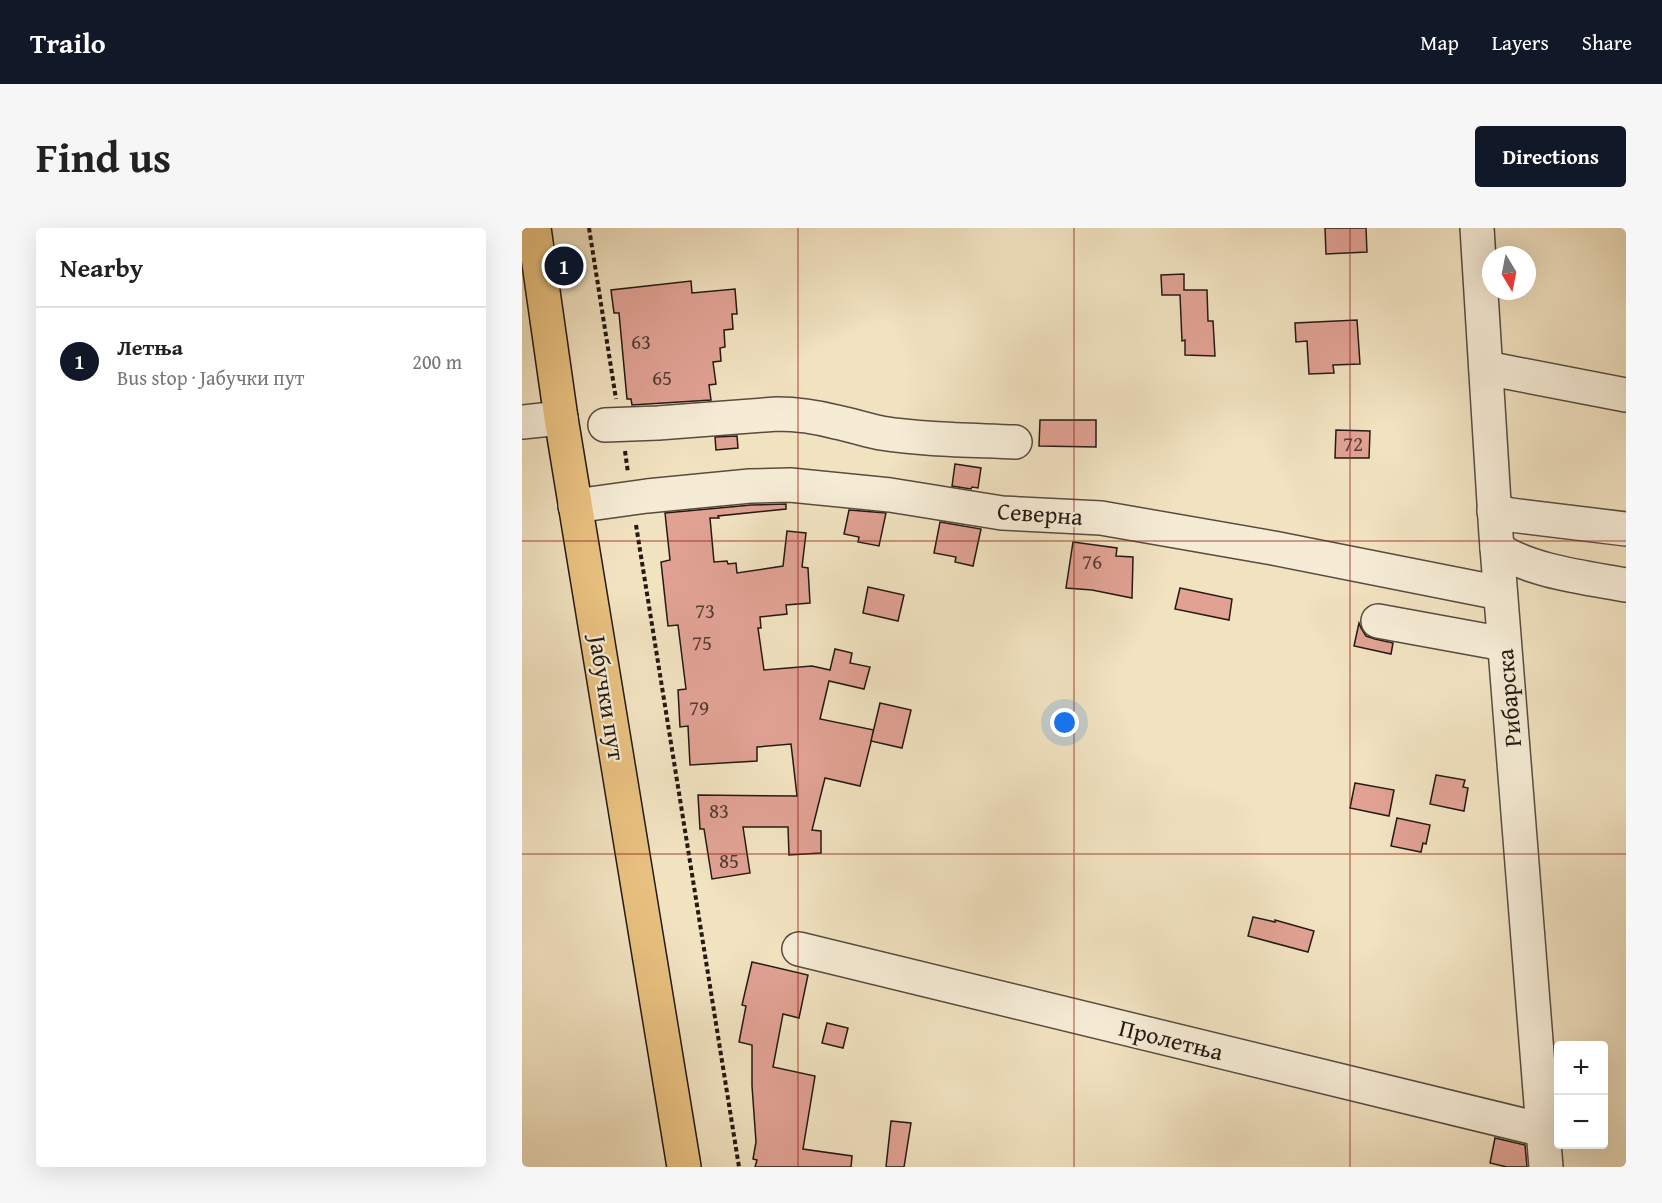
<!DOCTYPE html>
<html lang="en">
<head>
<meta charset="utf-8">
<style>
	:root { --surface:#fff; --page:#f6f6f6; --text:#222; --muted:#767676; --line:#e0e0e0; --accent:#111827 }
	body { margin:0; font-family:"Gentium Book Plus",serif; background:var(--page); color:var(--text) }
	.controls { position:absolute; right:18px; bottom:18px; display:grid; overflow:hidden; border-radius:6px; box-shadow:0 6px 24px #0002 }
	.controls button { width:54px; height:54px; display:grid; place-items:center; padding:0; border:0; border-bottom:2px solid var(--line); background:var(--surface); color:var(--text); font:30px sans-serif }
	.compass { position:absolute; left:960px; top:18px; width:54px; height:54px; border-radius:50%; background:var(--surface); box-shadow:0 6px 24px #0002; rotate:170deg }
	.you { position:absolute; left:543px; top:495px; width:21px; height:21px; margin:-15px; border:4px solid #fff; border-radius:50%; background:#1a73e8; box-shadow:0 0 0 9px #1a73e833 }
	.badge { display:grid; place-items:center; width:39px; height:39px; border-radius:50%; background:var(--accent); color:#fff; font-size:20px; font-weight:700 }
	.pin { position:absolute; translate:-50% -50%; border:3px solid #fff; box-shadow:0 2px 6px #0006 }
	.list { margin:0; padding:0; list-style:none }
	h2 { display:flex; justify-content:space-between; align-items:center; height:78px; margin:0; padding:0 24px; font-size:26px }
	h2 small { font-size:20px; font-weight:400; color:var(--muted) }
	.list li { display:grid; grid-template-columns:39px 1fr auto; gap:18px; align-items:center; box-sizing:border-box; height:108px; padding:0 24px; border-top:2px solid var(--line) }
	.list b { display:block; font-size:22px; white-space:nowrap }
	.list p { margin:0; font-size:20px; white-space:nowrap; color:var(--muted) }
	.list em { font-size:20px; font-style:normal; color:var(--muted) }
	.map { position:relative; flex:none; width:1104px; height:939px; overflow:hidden; border-radius:6px }
	header { display:flex; align-items:center; gap:36px; box-sizing:border-box; height:84px; padding:0 30px; background:var(--accent); color:#fff }
	header strong { font-size:28px }
	nav { display:flex; gap:33px; margin-inline-start:auto; font-size:21px }
	.intro { display:flex; align-items:center; justify-content:space-between; box-sizing:border-box; height:144px; padding:0 36px }
	h1 { margin:0; font-size:42px }
	.button { padding:15px 27px; border-radius:6px; background:var(--accent); color:#fff; font-size:21px; font-weight:700 }
	main { display:flex; gap:36px; padding:0 36px }
	aside { flex:1; background:var(--surface); border-radius:6px; box-shadow:0 6px 24px #0002 }
	.map>svg:first-child { display:block }
	.building { fill:#e1a294; stroke:#241a13; stroke-width:1.5 }
	.lines { fill:none; stroke-linecap:round; stroke-linejoin:round }
	.minor-casing { stroke:#574c3e; stroke-width:36 }
	.major-casing { stroke:#241a13; stroke-width:36 }
	.path { stroke:#241a13; stroke-width:4; stroke-dasharray:4.5 3; stroke-linecap:butt }
	.minor { stroke:#f6ecd6; stroke-width:33 }
	.major { stroke:#e8c180; stroke-width:33 }
	.grid { fill:none; stroke:#8f2418; stroke-width:1.5; stroke-opacity:0.55 }
	.labels { text-anchor:middle; stroke-width:4.5; stroke-linejoin:round; paint-order:stroke }
	.number-label { font-size:21px; fill:#533c33 }
	.street-label { font-size:24px; fill:#241a13; stroke:#f6ecd6 }
</style>
</head>
<body>
<header>
<strong>Trailo</strong>
<nav><a>Map</a><a>Layers</a><a>Share</a></nav>
</header>
<div class="intro"><h1>Find us</h1><a class="button">Directions</a></div>
<main>
<aside>
<h2>Nearby<small></small></h2>
<ul class="list">
<li><span class="badge">1</span><div><b>Летња</b><p>Bus stop · Јабучки пут</p></div><em>200 m</em></li>
</ul>
</aside>
<div class="map">
<svg width="1104" height="939" viewBox="0 0 1104 939">
	<rect width="100%" height="100%" fill="#f1e2c0"/>
	<filter id="stains"><feTurbulence type="fractalNoise" baseFrequency=".00333" numOctaves="4"/><feColorMatrix values="0 0 0 0 .2 0 0 0 0 .09 0 0 0 0 .02 0 0 0 .5 -.17"/></filter>
	<radialGradient id="worn" r=".72"><stop offset=".6" stop-color="#630" stop-opacity="0"/><stop offset="1" stop-color="#630" stop-opacity=".3"/></radialGradient>
	<g class="building">
		<path d="M803 0H844L845 24 804 26Z"/>
		<path d="M662 46V62H685L686 93H691L693 128 663 127V112L660 113 658 67H640L639 47Z"/>
		<path d="M169 53 170 65 213 61 215 86H210L211 101 202 102 203 119 198 120 199 133 191 134 194 156 187 157 189 172 110 177 109 171H105L97 85H92L89 62Z"/>
		<path d="M835 92 838 136 811 137 812 145 787 146 785 113 774 114 773 95Z"/>
		<path d="M518 192H574V219L517 218Z"/>
		<path d="M814 202 848 203 847 230H813Z"/>
		<path d="M215 208 216 220 194 222 193 209Z"/>
		<path d="M433 236 459 240 456 260 450 259 449 261 430 258Z"/>
		<path d="M264 276V281L196 288 197 290H188L192 334 205 333 206 336 214 335 215 345 261 338 265 303 284 305 280 339 286 340 288 375 264 377 265 386 238 389 239 400H236L242 442 290 438 308 442 313 421 330 425 328 435 348 439 342 461 307 453 298 491 352 502 338 558 303 550 290 602 299 603V625L267 627 266 599H221L228 645 190 651 182 601H178L176 567 275 568 269 516 235 519V533L168 537 166 498 158 499 156 462 164 461 156 397 146 398 139 334 148 332 143 285 229 277Z"/>
		<path d="M327 282 364 285 357 318 336 314 337 309 322 306Z"/>
		<path d="M418 294 459 301 451 338 433 334 434 329 412 325Z"/>
		<path d="M551 314 595 320 594 328 611 329 610 370 570 362 544 360Z"/>
		<path d="M346 359 382 367 376 393 341 385Z"/>
		<path d="M658 360 710 371 707 392 653 381Z"/>
		<path d="M837 395 839 400 844 408 853 411 871 415 869 426 832 418Z"/>
		<path d="M358 475 389 482 380 520 349 513Z"/>
		<path d="M914 547 943 552 941 559 946 560 942 583 908 576Z"/>
		<path d="M833 555 872 562 867 588 828 580Z"/>
		<path d="M875 590 908 597 904 616 901 615 899 624 869 618Z"/>
		<path d="M731 689 753 694V692L792 703 786 724 726 708Z"/>
		<path d="M230 734 286 747 277 790 261 786 251 839 293 848 281 921 330 928 329 939H233L235 932 231 931 234 914 230 858V817L217 814 224 778 220 777Z"/>
		<path d="M305 795 326 800 321 820 300 815Z"/>
		<path d="M369 893 389 895 382 939H364Z"/>
		<path d="M973 910 1003 917 1005 939H985L968 935Z"/>
	</g>
	<g class="lines">
		<g class="minor-casing">
			<g id="minor">
				<path d="M955 0 974 307 1024 939"/>
				<path d="M964 140 1104 167"/>
				<path d="M0 194 39 190"/>
				<path d="M83 197 136 195 255 186C275 186 295 189 314 194 329 197 344 202 359 205 403 212 448 212 493 214"/>
				<path d="M53 278 125 268 228 258 268 257 368 267 480 285 579 290 751 320 978 365"/>
				<path d="M972 283 989 287 1104 301"/>
				<path d="M975 320C1005 343 1066 350 1104 357"/>
				<path d="M856 393 982 416"/>
				<path d="M277 721 1021 902"/>
			</g>
		</g>
		<g class="major-casing">
			<path id="major" d="M12 0 39 190 162 939"/>
		</g>
		<g class="path">
			<path d="M67 0 94 171"/>
			<path d="M103 223 106 245"/>
			<path d="M114 297 217 939"/>
		</g>
		<use href="#minor" class="minor"/>
		<use href="#major" class="major"/>
	</g>
	<path class="grid" d="M276 0V939M552 0V939M828 0V939M0 313H1104M0 626H1104"/>
	<g class="labels">
		<g class="number-label">
			<text x="119" y="121">63</text>
			<text x="140" y="157">65</text>
			<text x="831" y="223">72</text>
			<text x="570" y="341">76</text>
			<text x="183" y="390">73</text>
			<text x="180" y="422">75</text>
			<text x="177" y="487">79</text>
			<text x="197" y="590">83</text>
			<text x="207" y="640">85</text>
		</g>
		<g class="street-label">
			<text transform="translate(518 286) rotate(4)" y="8">Северна</text>
			<text transform="translate(85 470) rotate(81)" y="8">Јабучки пут</text>
			<text transform="translate(987 470) rotate(-95)" y="8">Рибарска</text>
			<text transform="translate(649 812) rotate(14)" y="8">Пролетња</text>
		</g>
	</g>
	<rect width="100%" height="100%" filter="url(#stains)"/>
	<rect width="100%" height="100%" fill="url(#worn)"/>
</svg>
<div class="controls">
<button>+</button>
<button>−</button>
</div>
<svg class="compass" viewBox="-18 -18 36 36"><path d="M0-13l5 13h-10z" fill="#e53935"/><path d="M0 13l5-13h-10z" fill="#767676"/></svg>
<div class="you"></div>
<div class="pin badge" style="left:42px;top:38px">1</div>
</div>
</main>
</body>
</html>
